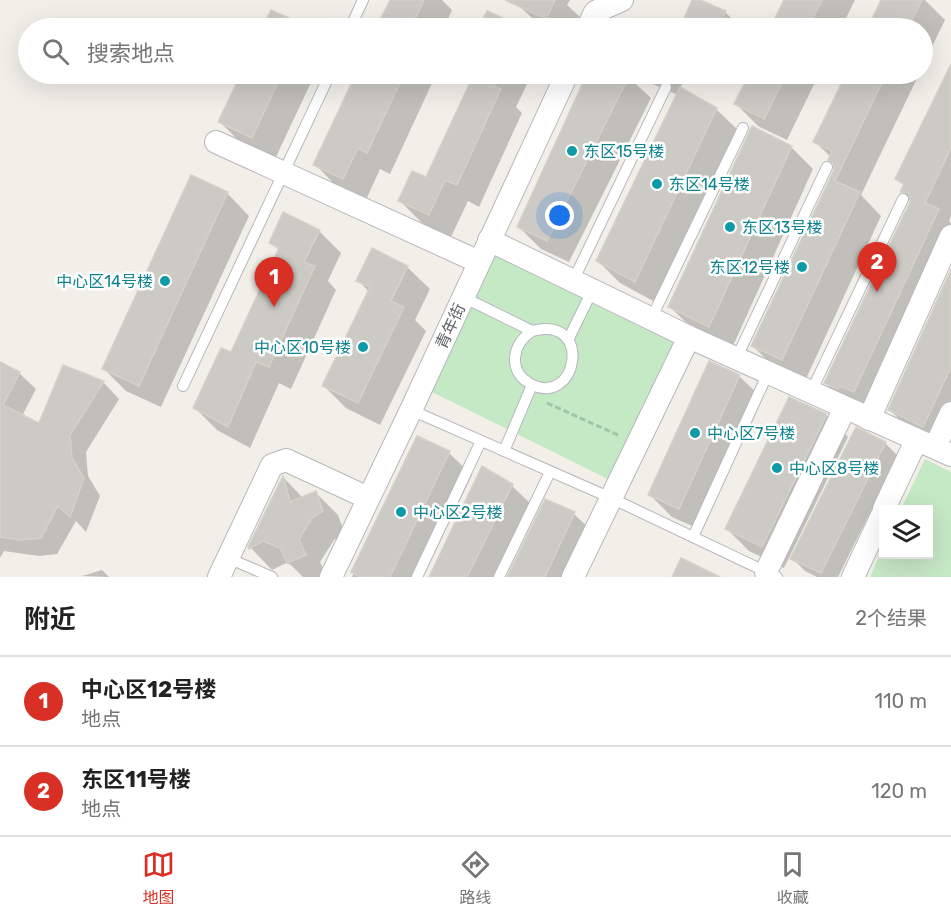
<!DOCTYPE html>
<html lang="zh">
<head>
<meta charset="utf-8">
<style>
	:root { --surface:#fff; --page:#f2f2f2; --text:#222; --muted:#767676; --line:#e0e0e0; --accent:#d93025 }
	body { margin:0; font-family:Rubik,"Noto Sans SC",sans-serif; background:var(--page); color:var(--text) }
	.controls { position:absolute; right:18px; bottom:18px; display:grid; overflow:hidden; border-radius:0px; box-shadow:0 6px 24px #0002 }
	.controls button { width:54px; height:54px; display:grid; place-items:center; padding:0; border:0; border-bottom:2px solid var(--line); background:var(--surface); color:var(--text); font:30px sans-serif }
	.you { position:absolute; left:560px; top:216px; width:21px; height:21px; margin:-15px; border:4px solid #fff; border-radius:50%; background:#1a73e8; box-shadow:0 0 0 9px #1a73e833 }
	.badge { display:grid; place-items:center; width:39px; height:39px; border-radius:50%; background:var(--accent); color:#fff; font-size:20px; font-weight:700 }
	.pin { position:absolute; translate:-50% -50px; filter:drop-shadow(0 2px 3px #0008) }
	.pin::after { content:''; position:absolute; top:32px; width:21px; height:18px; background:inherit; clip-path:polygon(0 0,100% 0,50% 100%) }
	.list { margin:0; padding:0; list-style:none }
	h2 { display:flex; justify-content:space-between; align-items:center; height:78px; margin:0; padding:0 24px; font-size:26px }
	h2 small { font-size:20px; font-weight:400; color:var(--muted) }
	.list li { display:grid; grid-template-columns:39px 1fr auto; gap:18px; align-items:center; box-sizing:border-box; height:90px; padding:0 24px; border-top:2px solid var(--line) }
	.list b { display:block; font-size:22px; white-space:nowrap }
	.list p { margin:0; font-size:20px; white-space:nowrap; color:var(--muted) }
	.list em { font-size:20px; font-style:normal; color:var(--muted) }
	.icon { flex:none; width:33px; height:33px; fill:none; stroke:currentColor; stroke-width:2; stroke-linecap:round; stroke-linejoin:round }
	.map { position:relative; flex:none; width:951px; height:577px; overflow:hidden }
	.search { position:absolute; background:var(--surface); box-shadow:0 6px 24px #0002; left:18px; right:18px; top:18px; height:66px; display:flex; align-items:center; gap:15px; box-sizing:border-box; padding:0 21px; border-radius:33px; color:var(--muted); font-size:22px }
	.sheet { height:258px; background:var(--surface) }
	nav { display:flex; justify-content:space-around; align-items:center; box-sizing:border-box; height:84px; border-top:2px solid var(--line); background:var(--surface); font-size:16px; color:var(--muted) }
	nav a { display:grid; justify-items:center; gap:3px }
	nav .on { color:var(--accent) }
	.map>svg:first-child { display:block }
	.green { fill:#c5e8c5 }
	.shadow { fill:#0003 }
	.building { fill:#cccac5; stroke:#d6d1c6; stroke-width:1.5 }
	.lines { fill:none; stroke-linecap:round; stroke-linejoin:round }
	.service-casing { stroke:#b5b8bc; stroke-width:12 }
	.minor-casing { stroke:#b5b8bc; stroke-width:24 }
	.path { stroke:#9cc7a9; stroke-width:3; stroke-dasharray:6 3; stroke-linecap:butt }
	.service { stroke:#fff; stroke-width:10 }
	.minor { stroke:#fff; stroke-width:22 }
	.culture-dot { fill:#0f9aa8; stroke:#fff; stroke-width:2 }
	.labels { text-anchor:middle; stroke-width:5; stroke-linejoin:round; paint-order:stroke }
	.culture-label { font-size:16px; fill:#0d838f; stroke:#fff; text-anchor:start }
	.street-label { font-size:16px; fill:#5f6368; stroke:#fff }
</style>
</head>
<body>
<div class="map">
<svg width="951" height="577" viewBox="0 0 951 577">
	<rect width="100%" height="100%" fill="#f1efe8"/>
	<g class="green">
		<path d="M497 249 678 338 608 479 428 390Z"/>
		<path d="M925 459 951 472V577H870L883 547 884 554H928V509H901Z"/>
	</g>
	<g class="shadow">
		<path d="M391 0H442L452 10 444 28H378Z"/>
		<path d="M521 0H570L567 5 580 17 574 28H543L518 5Z"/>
		<path d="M694 0 725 12 741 28H661L665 18 682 26Z"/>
		<path d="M786 0H855L841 28H772Z"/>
		<path d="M883 0H925L945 20 922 67V28H869Z"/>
		<path d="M272 12 304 27 306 28H264Z"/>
		<path d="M487 13 521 28H480Z"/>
		<path d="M243 74H315L275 159 242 144 220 122Z"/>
		<path d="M357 74H426L433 81 390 174 380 169 366 200 337 187 315 164Z"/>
		<path d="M465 74H532L516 107 522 113 479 207 468 201 451 237 422 223 400 201 427 179 472 81Z"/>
		<path d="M588 74H625L651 98 569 262 541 249 519 227Z"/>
		<path d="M641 74H686L680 89 716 109 739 131 657 303 620 283 598 261 678 95 650 83Z"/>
		<path d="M700 74H710L708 77Z"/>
		<path d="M750 74H819L787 140 758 126 736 104Z"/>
		<path d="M848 74H919L861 195 881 216 805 381 775 368 752 345 835 170 831 157 815 142Z"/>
		<path d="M951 87V216L949 221 951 223V254L876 414 848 405 825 383 911 202 902 192 904 186 897 179Z"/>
		<path d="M791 147 813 169 732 348 693 329 670 307Z"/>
		<path d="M227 193 249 216 161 407 126 391 104 369Z"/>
		<path d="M319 231 341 253 328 281 336 290 291 389 279 383 250 448 217 430 195 408 232 354 280 251 271 242Z"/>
		<path d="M407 267 430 289 415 320 426 331 380 425 346 408 324 386 369 292 358 280Z"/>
		<path d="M951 272V435L912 432 890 410Z"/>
		<path d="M0 364 19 373 36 389 22 416 40 425 103 382 119 399 86 452 88 476 100 496 86 532 76 521 57 554 39 556 4 551 0 558Z"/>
		<path d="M739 376 762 398 701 530 672 517 650 495Z"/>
		<path d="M826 415 848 437 784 568 749 551 726 528Z"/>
		<path d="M418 438 449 453 472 475 423 577H352Z"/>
		<path d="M885 443 898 456 838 577H817L805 571 792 558Z"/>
		<path d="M482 468 512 486 535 508 500 577H431Z"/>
		<path d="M284 478 303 498 316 493 338 515 345 534 334 540 320 562 327 577H303L291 565 286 563 272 570 250 547Z"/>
		<path d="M574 514 597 536 577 577H509Z"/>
		<path d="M102 570 109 577 82 576Z"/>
	</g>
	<g class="building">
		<path d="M390 0H424L411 28H376Z"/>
		<path d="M505 0H555L546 19Z"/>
		<path d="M692 0H700L726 11 718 28H680Z"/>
		<path d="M784 0H822L808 28H770Z"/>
		<path d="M881 0H922L908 28H868Z"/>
		<path d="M271 10 311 28H262Z"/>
		<path d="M487 11 525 28H478Z"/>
		<path d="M951 64V148L925 203 939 209 854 392 840 386 838 389 824 383 910 202 909 194 906 192H900L904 184 895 179Z"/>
		<path d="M241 74H282L252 138 218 122Z"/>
		<path d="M356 74H404L367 153 358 148 343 179 313 165Z"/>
		<path d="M474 74H500L494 86 501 89 457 185 445 180 429 215 398 201 412 171 426 177Z"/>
		<path d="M587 74H630L547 241 517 227Z"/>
		<path d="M749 74H786L764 119 734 104Z"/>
		<path d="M846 74H886L835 181 860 192 782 360 751 346 834 170 833 163 828 160 832 151 813 142Z"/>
		<path d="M680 87 717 108 635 282 596 261Z"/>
		<path d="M752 126 792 146 709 327 668 307Z"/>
		<path d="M191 175 228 192 139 386 102 369Z"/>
		<path d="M283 212 320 230 304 262 315 266 269 367 256 362 228 427 193 408 221 348 231 352 279 248 269 243Z"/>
		<path d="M372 248 408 266 391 301 404 307 358 403 322 386 370 287 356 281Z"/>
		<path d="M951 269V367L923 427 888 410Z"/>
		<path d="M709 361 740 375 679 509 648 495Z"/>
		<path d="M0 362 20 372 3 405 39 423 63 365 104 381 70 435 72 458 84 478 70 517 58 506 41 538 21 540 0 537Z"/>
		<path d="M789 397 827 414 762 547 725 529Z"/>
		<path d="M856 427 886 442 821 573 790 559Z"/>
		<path d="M417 436 450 451 390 577H360L351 572Z"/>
		<path d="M482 466 513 484 467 577H429Z"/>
		<path d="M283 476 290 502 316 491 323 511 312 518 299 539 306 555 287 563 280 548 263 541 249 549 248 547Z"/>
		<path d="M545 499 575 512 545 577H507Z"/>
		<path d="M681 558 720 577H672Z"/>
	</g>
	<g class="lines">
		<g class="service-casing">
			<g id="service">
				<path d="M350 28 363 0"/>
				<path d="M573 281 666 87"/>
				<path d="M463 297 532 331C595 314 577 411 529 383 507 370 513 343 532 331"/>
				<path d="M651 319 743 128"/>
				<path d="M568 340 592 291"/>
				<path d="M736 359 827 167"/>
				<path d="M183 386 330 74"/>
				<path d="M811 392 903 199"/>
				<path d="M411 410 611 498 777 577"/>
				<path d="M504 451 532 385"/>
				<path d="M693 537 768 373"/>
				<path d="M228 558 272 577"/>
				<path d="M417 577 481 441"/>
				<path d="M499 577 550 472"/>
			</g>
		</g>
		<g class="minor-casing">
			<g id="minor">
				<path d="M588 28 595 12 622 0"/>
				<path d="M216 142 479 262"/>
				<path d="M489 240 689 337 951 455"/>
				<path d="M869 419 951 236"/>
				<path d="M935 447 951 413"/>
				<path d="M884 509 916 441"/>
				<path d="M766 572 845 408"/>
				<path d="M219 577 272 465 286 460 368 498"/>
				<path d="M331 577 411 410 567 74"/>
				<path d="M573 577 689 337"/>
				<path d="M853 577 884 511"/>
			</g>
		</g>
		<path class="path" d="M547 403 620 436"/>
		<use href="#service" class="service"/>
		<use href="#minor" class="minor"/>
	</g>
	<g class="culture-dot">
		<circle cx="572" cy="151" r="6"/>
		<circle cx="657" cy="184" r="6"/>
		<circle cx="730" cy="227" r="6"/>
		<circle cx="802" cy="267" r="6"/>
		<circle cx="165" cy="281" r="6"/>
		<circle cx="363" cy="347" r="6"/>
		<circle cx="695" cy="433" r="6"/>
		<circle cx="777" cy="468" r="6"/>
		<circle cx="401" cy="512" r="6"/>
	</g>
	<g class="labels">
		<g class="culture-label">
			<text x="584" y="157">东区15号楼</text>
			<text x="669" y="190">东区14号楼</text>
			<text x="742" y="233">东区13号楼</text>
			<text x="790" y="273" text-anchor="end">东区12号楼</text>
			<text x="153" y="287" text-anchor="end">中心区14号楼</text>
			<text x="351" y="353" text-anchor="end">中心区10号楼</text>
			<text x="707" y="439">中心区7号楼</text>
			<text x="789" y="474">中心区8号楼</text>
			<text x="413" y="518">中心区2号楼</text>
		</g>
		<g class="street-label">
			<text transform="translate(450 326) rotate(-65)" y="6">青年街</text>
		</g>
	</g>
</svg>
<div class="controls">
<button><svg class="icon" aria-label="layers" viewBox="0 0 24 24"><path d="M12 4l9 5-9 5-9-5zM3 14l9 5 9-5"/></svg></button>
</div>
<div class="you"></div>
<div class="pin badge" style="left:274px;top:307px">1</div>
<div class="pin badge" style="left:877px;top:292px">2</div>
<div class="search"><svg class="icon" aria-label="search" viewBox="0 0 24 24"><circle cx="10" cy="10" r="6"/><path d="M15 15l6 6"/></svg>搜索地点</div>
</div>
<section class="sheet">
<h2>附近<small>2个结果</small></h2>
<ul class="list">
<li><span class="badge">1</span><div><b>中心区12号楼</b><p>地点</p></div><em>110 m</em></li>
<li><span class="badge">2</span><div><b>东区11号楼</b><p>地点</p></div><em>120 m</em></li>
</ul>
</section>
<nav>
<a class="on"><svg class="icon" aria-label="map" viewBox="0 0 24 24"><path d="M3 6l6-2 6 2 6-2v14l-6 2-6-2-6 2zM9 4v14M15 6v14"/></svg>地图</a>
<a><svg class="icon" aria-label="directions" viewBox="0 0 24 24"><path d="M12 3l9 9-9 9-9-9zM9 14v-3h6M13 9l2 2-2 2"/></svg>路线</a>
<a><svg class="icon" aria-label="saved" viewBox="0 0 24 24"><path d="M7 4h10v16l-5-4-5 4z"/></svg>收藏</a>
</nav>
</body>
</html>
